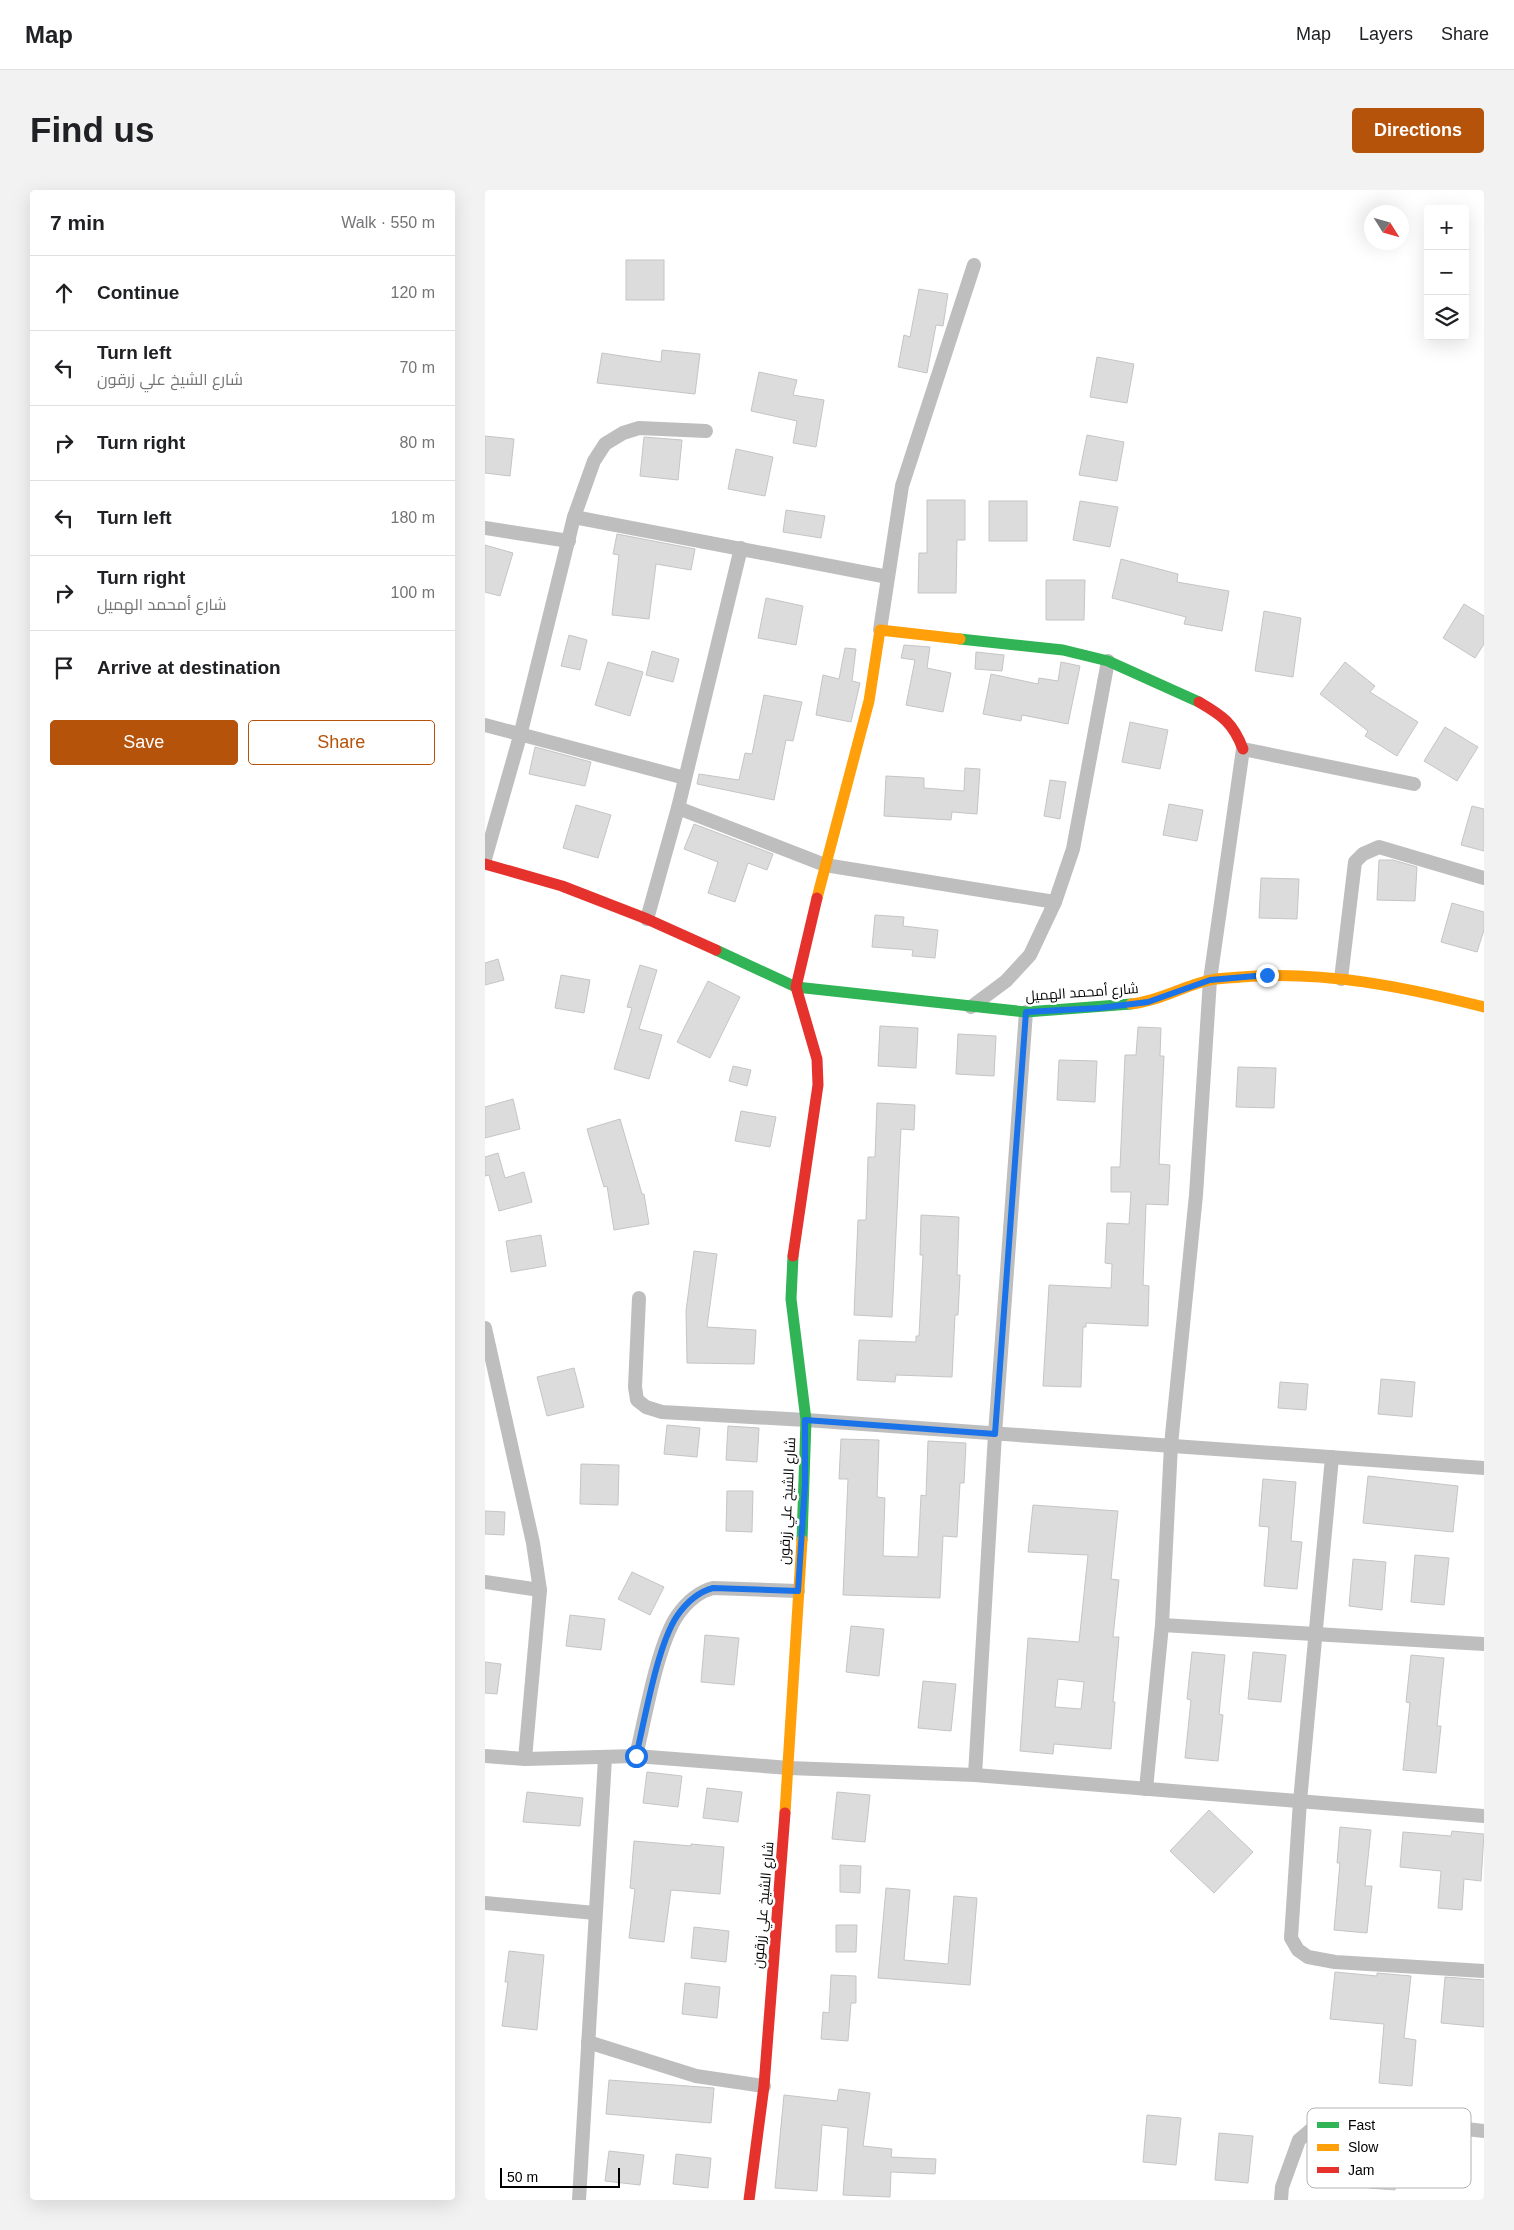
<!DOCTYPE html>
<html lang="en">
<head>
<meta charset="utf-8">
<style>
	:root { --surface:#fff; --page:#f2f2f2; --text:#202124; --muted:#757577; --line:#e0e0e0; --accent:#b45309 }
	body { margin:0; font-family:Arial,Cairo,sans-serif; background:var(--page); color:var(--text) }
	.controls { position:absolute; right:15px; top:15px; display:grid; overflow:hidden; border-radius:5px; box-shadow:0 5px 20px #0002 }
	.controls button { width:45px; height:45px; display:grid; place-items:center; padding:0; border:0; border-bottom:1px solid var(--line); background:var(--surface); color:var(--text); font:25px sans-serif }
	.compass { position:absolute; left:879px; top:15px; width:45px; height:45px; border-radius:50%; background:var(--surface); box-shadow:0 5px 20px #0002; rotate:127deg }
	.scale { position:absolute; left:15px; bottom:12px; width:120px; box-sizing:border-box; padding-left:5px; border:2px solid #000; border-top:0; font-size:14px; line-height:18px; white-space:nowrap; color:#000; -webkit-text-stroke:4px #fff; paint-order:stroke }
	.stop { position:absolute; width:15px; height:15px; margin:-11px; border:4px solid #1a73e8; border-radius:50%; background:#fff }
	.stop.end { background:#1a73e8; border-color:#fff; box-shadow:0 1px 5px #0008 }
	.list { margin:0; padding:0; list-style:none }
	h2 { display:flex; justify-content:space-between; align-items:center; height:65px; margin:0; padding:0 20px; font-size:21px }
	h2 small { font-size:16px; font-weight:400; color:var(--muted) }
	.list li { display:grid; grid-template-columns:32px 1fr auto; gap:15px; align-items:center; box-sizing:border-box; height:75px; padding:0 20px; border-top:1px solid var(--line) }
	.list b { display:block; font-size:19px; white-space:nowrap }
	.list p { margin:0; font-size:16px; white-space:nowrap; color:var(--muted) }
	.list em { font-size:16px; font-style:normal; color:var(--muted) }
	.actions { display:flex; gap:10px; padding:15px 20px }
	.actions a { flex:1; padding:11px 0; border:1px solid var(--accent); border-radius:5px; text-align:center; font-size:18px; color:var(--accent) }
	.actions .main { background:var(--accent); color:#fff }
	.icon { flex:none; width:28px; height:28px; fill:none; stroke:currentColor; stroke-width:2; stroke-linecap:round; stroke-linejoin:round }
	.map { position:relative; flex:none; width:999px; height:2010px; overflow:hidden; border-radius:5px }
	header { display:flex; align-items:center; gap:30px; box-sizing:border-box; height:70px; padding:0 25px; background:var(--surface); border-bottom:1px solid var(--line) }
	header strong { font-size:24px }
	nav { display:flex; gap:28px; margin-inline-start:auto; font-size:18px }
	.intro { display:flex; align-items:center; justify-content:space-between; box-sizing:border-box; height:120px; padding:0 30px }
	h1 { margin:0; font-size:35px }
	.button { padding:12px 22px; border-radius:5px; background:var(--accent); color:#fff; font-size:18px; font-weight:700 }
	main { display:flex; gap:30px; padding:0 30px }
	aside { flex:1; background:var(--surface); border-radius:5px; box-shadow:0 5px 20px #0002 }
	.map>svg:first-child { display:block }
	.building { fill:#dcdcdc; stroke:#c5c5c5; fill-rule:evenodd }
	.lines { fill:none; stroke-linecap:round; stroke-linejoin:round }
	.street { stroke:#bebebe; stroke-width:14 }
	.fast { stroke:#30b455; stroke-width:11 }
	.slow { stroke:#ff9f0a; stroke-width:11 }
	.jam { stroke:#e5322d; stroke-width:11 }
	.route { stroke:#1a73e8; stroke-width:6 }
	.labels { text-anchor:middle; stroke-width:5; stroke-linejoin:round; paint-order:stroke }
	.street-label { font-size:14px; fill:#000; stroke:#fff }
	.key { fill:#fff; stroke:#b2b2b2; stroke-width:1 }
	.key-label { font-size:14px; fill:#000 }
</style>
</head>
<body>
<header>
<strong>Map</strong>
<nav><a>Map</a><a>Layers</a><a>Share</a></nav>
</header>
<div class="intro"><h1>Find us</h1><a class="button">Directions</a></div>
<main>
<aside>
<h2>7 min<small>Walk · 550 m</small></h2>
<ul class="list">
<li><svg class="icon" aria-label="ahead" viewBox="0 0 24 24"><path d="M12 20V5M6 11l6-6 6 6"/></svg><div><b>Continue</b></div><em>120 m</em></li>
<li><svg class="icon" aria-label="left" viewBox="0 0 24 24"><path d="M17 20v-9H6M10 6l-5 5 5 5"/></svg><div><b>Turn left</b><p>شارع الشيخ علي زرقون</p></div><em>70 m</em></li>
<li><svg class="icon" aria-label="right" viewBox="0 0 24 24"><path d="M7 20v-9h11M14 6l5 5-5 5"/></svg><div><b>Turn right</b></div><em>80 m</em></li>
<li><svg class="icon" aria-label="left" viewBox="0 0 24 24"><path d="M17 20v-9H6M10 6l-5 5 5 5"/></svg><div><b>Turn left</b></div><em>180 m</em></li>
<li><svg class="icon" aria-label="right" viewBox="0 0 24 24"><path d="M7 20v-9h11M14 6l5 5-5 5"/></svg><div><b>Turn right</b><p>شارع أمحمد الهميل</p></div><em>100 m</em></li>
<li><svg class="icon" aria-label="arrive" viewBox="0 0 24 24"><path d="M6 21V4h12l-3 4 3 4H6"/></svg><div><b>Arrive at destination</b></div></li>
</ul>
<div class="actions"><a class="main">Save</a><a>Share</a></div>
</aside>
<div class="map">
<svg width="999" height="2010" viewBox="0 0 999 2010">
	<rect width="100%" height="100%" fill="#fff"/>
	<g class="building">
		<rect x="141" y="70" width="38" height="40"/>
		<path d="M434 99 463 104 458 136 451 135 442 183 413 177 419 145 425 147Z"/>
		<path d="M177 160 215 164 210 204 112 193 117 163 176 172Z"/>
		<path d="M612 167 649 174 642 213 605 207Z"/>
		<path d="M274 182 312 190 308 205 339 210 331 257 308 253 312 231 266 221Z"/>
		<path d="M602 245 639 252 632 291 594 285Z"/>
		<path d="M0 246 29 249 25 286 0 283Z"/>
		<path d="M159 247 197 250 193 290 155 286Z"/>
		<path d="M251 259 288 267 280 306 243 299Z"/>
		<path d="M442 310H480V350H472L471 403H433L434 363H442Z"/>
		<rect x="504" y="311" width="38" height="40"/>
		<path d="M595 311 633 317 625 357 588 350Z"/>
		<path d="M301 320 340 326 336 348 298 342Z"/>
		<path d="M132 344 210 359 206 380 171 374 164 429 127 425 134 365 128 364Z"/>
		<path d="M0 355 28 363 15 406 0 402Z"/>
		<path d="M636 369 693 384 692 392 744 401 737 441 699 434 701 427 627 408Z"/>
		<path d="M561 390H600L599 430H561Z"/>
		<path d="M281 408 318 416 311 455 273 448Z"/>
		<path d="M979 414 999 426V454L990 468 958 448Z"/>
		<path d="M779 421 816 428 808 487 770 481Z"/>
		<path d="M84 445 102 450 95 480 76 476Z"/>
		<path d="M419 455 445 457 442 478 466 483 458 522 421 515 430 470 416 468Z"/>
		<path d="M360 458 371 459 367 491 375 493 366 532 331 525 338 485 354 489Z"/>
		<path d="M167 461 194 469 188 492 161 485Z"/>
		<path d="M491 462 519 465 517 481 490 479Z"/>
		<path d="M123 472 158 482 145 526 110 515Z"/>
		<path d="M576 472 595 476 583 534 537 525 536 531 498 524 506 484 553 494 554 488 573 491Z"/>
		<path d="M860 472 890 496 885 502 933 532 912 566 880 546 883 541 835 504Z"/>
		<path d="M279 505 317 512 308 551 301 550 289 610 212 594 214 584 254 590 260 563 267 564Z"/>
		<path d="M645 532 683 540 675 579 637 572Z"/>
		<path d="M960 537 993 557 972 591 939 571Z"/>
		<path d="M50 557 106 572 100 596 44 584Z"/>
		<path d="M480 578 495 579 492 624 467 622 466 630 399 626 401 586 439 588V598L479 601Z"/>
		<path d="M565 590 581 592 575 629 559 626Z"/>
		<path d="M684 614 718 620 712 651 678 645Z"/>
		<path d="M91 615 126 625 113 668 78 658Z"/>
		<path d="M987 616 999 619V661L976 655Z"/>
		<path d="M209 634 288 664 282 680 263 673 250 712 223 703 233 672 199 659Z"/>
		<path d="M894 670H908L932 677 930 711 892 710Z"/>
		<path d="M776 688 814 689 812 729 774 728Z"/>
		<path d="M967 713 999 722V740L992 762 956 752Z"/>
		<path d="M390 725 419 727 418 736 453 740 450 768 427 766 428 760 387 757Z"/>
		<path d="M13 769 19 790 0 795V773Z"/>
		<path d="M155 775 172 780 154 839 177 845 164 889 129 879 147 818 142 817Z"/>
		<path d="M76 785 105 790 99 823 70 818Z"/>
		<path d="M223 791 255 807 225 868 192 852Z"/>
		<path d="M395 836 433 838 431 878 393 876Z"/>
		<path d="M653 837 676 838 675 866H679L674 974 685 975 683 1015 661 1014 658 1095 664 1096 663 1136 601 1133V1137H598L596 1197 558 1196 564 1095 626 1098 627 1074 620 1073 622 1033 644 1034 646 1002H626V977H635L640 865H651Z"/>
		<path d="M473 844 511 846 509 886 471 884Z"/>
		<path d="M574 870 612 871 610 912 572 910Z"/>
		<path d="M248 876 266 880 262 896 244 891Z"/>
		<path d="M753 877 791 878 789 918 751 917Z"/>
		<path d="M28 909 35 939 0 948V917Z"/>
		<path d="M392 913 430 915 429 940 416 939 407 1127 369 1125 373 1030H381L383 967H390Z"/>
		<path d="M256 921 291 927 285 957 250 951Z"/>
		<path d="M135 929 157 1004H159L164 1034 129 1040 122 996 119 997 102 939Z"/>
		<path d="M13 963 20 988 39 982 47 1012 14 1021 4 985 0 986V967Z"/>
		<path d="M436 1025 474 1027 472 1085H475L473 1125H470L467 1187 411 1185 410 1192 372 1190 374 1150 431 1152V1146H434L438 1065H435Z"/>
		<path d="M56 1045 61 1076 26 1082 21 1051Z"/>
		<path d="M209 1061 232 1064 222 1137 271 1140 269 1174 202 1173 201 1121Z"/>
		<path d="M89 1178 99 1217 62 1226 52 1187Z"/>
		<path d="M896 1189 930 1192 927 1227 893 1224Z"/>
		<path d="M795 1192 823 1194 821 1220 793 1218Z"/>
		<path d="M182 1235 215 1238 212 1267 179 1264Z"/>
		<path d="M243 1236 274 1238 272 1272 241 1270Z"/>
		<path d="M356 1249 394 1250 392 1307 400 1308 398 1366 433 1367 436 1305 441 1306 443 1251 481 1253 479 1293H475L472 1347 458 1346 455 1408 358 1405 363 1289H354Z"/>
		<path d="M96 1274 134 1275 133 1315 95 1314Z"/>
		<path d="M883 1286 973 1296 968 1342 878 1333Z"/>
		<path d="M778 1289 811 1292 806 1351 817 1352 812 1399 779 1396 784 1337 774 1336Z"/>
		<path d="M242 1301H268L267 1342 241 1341Z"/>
		<path d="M548 1315 633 1321 626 1389 634 1390 628 1447H634L628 1512H630L626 1559 569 1554 568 1564 535 1561 543 1448 594 1452 603 1365 543 1362ZM573 1489 599 1492 596 1519 570 1517Z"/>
		<path d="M0 1321 20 1322 19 1345 0 1344Z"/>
		<path d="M930 1365 964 1368 959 1415 926 1412Z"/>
		<path d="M868 1369 901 1372 897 1420 864 1416Z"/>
		<path d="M147 1382 179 1397 165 1425 133 1409Z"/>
		<path d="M85 1425 120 1429 116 1460 81 1456Z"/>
		<path d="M366 1436 399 1439 394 1486 361 1482Z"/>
		<path d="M220 1445 254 1448 249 1495 216 1492Z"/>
		<path d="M707 1462 740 1465 734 1524 738 1525 733 1571 700 1568 706 1510 702 1509Z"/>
		<path d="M768 1462 801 1465 796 1512 763 1509Z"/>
		<path d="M926 1465 959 1468 952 1536H956L951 1583 918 1580 925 1513 921 1512Z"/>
		<path d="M0 1472 16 1474 12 1504 0 1503Z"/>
		<path d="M438 1491 471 1494 466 1541 433 1538Z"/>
		<path d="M162 1582 197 1586 193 1617 158 1613Z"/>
		<path d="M222 1598 257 1602 253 1632 218 1628Z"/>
		<path d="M42 1602 98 1608 95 1636 38 1632Z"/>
		<path d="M352 1602 385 1605 380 1652 347 1649Z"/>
		<path d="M724 1620 768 1662 729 1703 685 1661Z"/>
		<path d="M855 1637 886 1640 880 1696H887L882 1743 849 1740 855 1673H852Z"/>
		<path d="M967 1641 999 1644 996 1691 979 1689 977 1720 953 1718 956 1681 915 1677 918 1642 966 1646Z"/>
		<path d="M149 1651 206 1656V1654L239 1657 235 1704 186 1700 179 1752 144 1748 150 1699 145 1698Z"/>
		<path d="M355 1675 376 1676 375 1703 355 1702Z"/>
		<path d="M401 1698 425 1700 419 1770 463 1774 469 1706 492 1708 485 1795 393 1788Z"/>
		<path d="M351 1735H372L371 1762H351Z"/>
		<path d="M209 1737 244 1741 241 1772 206 1768Z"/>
		<path d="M24 1761 59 1765 52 1840 17 1836 23 1792H20Z"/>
		<path d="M850 1782 892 1786V1783L926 1786 919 1848 931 1850 927 1896 894 1893 899 1834 845 1829Z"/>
		<path d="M346 1785 371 1786V1813H366L363 1851 336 1849 338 1822 344 1823Z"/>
		<path d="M960 1787 999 1790V1837L956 1833Z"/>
		<path d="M200 1793 235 1797 232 1828 197 1824Z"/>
		<path d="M124 1890 229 1898 226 1933 121 1924Z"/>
		<path d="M354 1899 385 1903 378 1956 407 1959 406 1967 451 1969 450 1984 406 1982 405 2007 358 2005 363 1938 337 1935 332 2001 290 1998 299 1905 352 1911Z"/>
		<path d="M662 1925 696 1928 691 1975 658 1972Z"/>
		<path d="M734 1943 768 1946 763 1993 730 1990Z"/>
		<path d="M124 1961 159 1965 155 1995 120 1991Z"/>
		<path d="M888 1962 914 1965 910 2000 884 1998Z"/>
		<path d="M191 1964 226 1968 223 1998 188 1994Z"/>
	</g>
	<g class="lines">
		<g class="street">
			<path d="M89 327 403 387"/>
			<path d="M0 338 84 351"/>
			<path d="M395 440 417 296 489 75"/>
			<path d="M0 535 200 588"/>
			<path d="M193 618 340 675 570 712"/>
			<path d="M0 669 35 546 89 327 109 271 120 254 138 243 154 238 221 241"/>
			<path d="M162 729 193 618 256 358"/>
			<path d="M856 789 870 672 878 664 894 657 999 688"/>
			<path d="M486 817 521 791 545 765 570 712 588 659 623 471"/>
			<path d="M154 1108 150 1197 152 1210 161 1217 177 1222 321 1230 999 1278"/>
			<path d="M0 1138 48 1353 55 1400 40 1569"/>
			<path d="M847 1267 815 1611 806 1748 813 1760 823 1767 850 1772 999 1781"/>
			<path d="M0 1392 55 1400"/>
			<path d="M677 1435 999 1454"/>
			<path d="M0 1566 40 1569 151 1566 304 1578 490 1585 999 1626"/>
			<path d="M151 1566C160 1529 172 1456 192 1426 201 1413 213 1402 228 1398L313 1401"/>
			<path d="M490 1585 510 1244 541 822"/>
			<path d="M661 1599 677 1435 686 1255 711 1005 725 790 758 559 929 594"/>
			<path d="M0 1713 110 1723"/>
			<path d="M103 1852 211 1886 279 1896"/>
			<path d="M94 2010 120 1568"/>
			<path d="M796 2010 797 1997 814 1950 835 1932 873 1926 999 1941"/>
		</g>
		<g class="fast">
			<path d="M475 449 578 460 623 471 714 512"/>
			<path d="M231 760 311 797 541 822 646 814"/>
			<path d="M308 1066 306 1109 321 1230 317 1350"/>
		</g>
		<g class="slow">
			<path d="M332 708 384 511 395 440 475 449"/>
			<path d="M646 814C674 811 698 796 725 790 735 788 746 788 756 787 837 780 920 797 999 817"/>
			<path d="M300 1623 317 1350"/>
		</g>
		<g class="jam">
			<path d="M714 512C738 526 748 533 758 559"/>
			<path d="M0 674 77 696 162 729 231 760"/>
			<path d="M308 1066 333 895 332 869 311 797 332 708"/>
			<path d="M264 2010 279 1896 300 1623"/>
		</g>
	</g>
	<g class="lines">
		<path class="route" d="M151 1566C160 1529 172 1456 192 1426 201 1413 213 1402 228 1398L313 1401 320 1294V1230L510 1244 541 822 615 818 663 812 725 790 782 785"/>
	</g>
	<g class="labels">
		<g class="street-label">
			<text transform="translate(597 802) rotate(-4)" y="5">شارع أمحمد الهميل</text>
			<text transform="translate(302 1311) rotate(-87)" y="5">شارع الشيخ علي زرقون</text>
			<text transform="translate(278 1715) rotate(-85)" y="5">شارع الشيخ علي زرقون</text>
		</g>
	</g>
	<rect x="822" y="1918" width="164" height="80" rx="8" class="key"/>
	<rect x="832" y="1932" width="22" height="6" fill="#30b455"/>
	<rect x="832" y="1954" width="22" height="7" fill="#ff9f0a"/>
	<rect x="832" y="1977" width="22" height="6" fill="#e5322d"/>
	<g class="key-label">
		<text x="863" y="1940">Fast</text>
		<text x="863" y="1962">Slow</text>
		<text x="863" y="1985">Jam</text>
	</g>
</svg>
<div class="controls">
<button>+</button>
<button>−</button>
<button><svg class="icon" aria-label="layers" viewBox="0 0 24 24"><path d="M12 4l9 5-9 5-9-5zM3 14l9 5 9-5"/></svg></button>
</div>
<svg class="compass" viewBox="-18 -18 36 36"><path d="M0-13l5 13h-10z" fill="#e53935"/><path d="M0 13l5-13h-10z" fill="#757577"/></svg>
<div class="scale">50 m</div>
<div class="stop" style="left:151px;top:1566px"></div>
<div class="stop end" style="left:782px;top:785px"></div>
</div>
</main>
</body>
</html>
